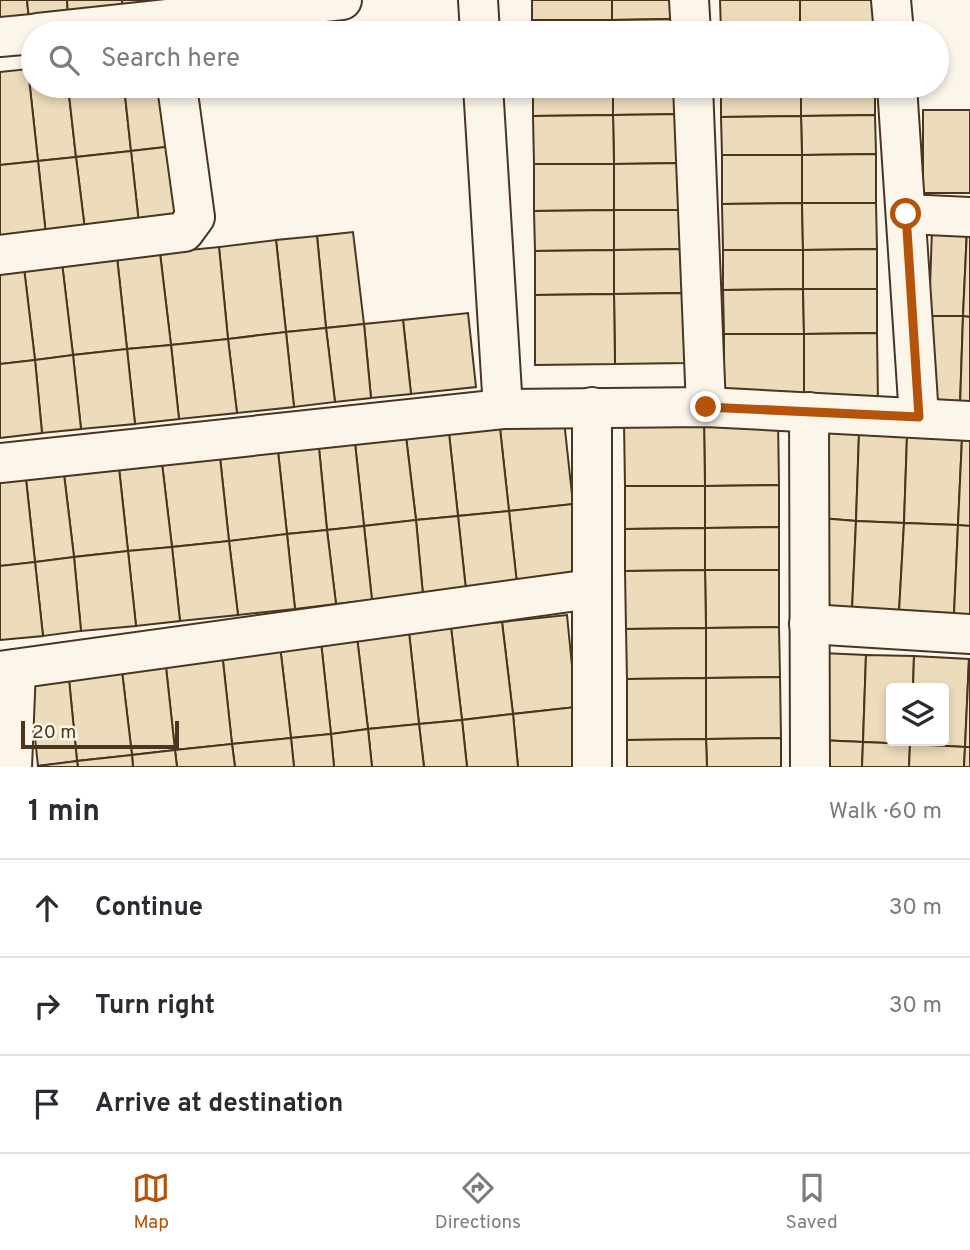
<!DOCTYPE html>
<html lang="en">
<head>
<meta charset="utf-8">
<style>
	:root { --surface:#fff; --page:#f2f2f3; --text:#2b2b33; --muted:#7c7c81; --line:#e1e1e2; --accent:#b45309 }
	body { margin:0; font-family:Overpass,sans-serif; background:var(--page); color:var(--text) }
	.controls { position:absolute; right:21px; bottom:21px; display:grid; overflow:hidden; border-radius:7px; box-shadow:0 4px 10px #0003 }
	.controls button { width:63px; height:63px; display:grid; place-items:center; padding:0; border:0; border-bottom:2px solid var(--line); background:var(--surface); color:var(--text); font:35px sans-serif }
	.scale { position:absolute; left:21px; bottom:18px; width:158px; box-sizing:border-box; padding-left:7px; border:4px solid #4a3520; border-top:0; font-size:19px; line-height:24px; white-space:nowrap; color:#4a3520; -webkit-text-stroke:5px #fbf6e9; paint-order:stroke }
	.stop { position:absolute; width:21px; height:21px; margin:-16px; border:5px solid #b45309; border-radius:50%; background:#fff }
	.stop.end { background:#b45309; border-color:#fff; box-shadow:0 2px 7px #0008 }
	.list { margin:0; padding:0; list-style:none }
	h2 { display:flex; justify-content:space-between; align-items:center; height:91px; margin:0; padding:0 28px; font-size:30px }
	h2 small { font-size:23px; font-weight:400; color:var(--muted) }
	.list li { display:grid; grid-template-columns:46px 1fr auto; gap:21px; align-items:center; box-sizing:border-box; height:98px; padding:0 28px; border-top:2px solid var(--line) }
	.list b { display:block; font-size:26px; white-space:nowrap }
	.list em { font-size:23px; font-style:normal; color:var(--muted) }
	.icon { flex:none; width:38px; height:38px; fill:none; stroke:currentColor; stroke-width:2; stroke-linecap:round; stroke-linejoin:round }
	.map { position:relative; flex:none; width:970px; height:767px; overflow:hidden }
	.search { position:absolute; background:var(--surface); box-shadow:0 4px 10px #0003; left:21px; right:21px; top:21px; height:77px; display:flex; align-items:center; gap:18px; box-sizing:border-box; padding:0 24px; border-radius:38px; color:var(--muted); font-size:26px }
	.sheet { height:385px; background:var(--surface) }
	nav { display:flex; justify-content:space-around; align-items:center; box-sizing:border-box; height:98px; border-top:2px solid var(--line); background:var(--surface); font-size:19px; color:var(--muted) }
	nav a { display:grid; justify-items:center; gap:4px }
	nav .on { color:var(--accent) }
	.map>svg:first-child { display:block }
	.building { fill:#ecdcbc; stroke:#4a3520; stroke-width:2 }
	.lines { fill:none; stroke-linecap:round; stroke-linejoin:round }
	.minor-casing { stroke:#4a3520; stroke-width:42 }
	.minor { stroke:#fbf6e9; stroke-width:38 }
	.route { stroke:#b45309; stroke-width:9 }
</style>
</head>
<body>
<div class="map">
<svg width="970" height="767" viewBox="0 0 970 767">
	<rect width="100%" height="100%" fill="#fbf6e9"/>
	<g class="building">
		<path d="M0 0H27L29 20 0 23Z"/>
		<path d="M27 0H67L68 15 29 20Z"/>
		<path d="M67 0H122L123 9 68 15Z"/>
		<path d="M122 0H166L123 9Z"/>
		<rect x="532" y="0" width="80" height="20"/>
		<path d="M612 0H677V19L612 20Z"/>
		<path d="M720 0H800V33H721Z"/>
		<path d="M800 0H874L875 33H800Z"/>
		<path d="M677 19 678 33H612V20Z"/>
		<rect x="532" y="20" width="80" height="13"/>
		<path d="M33 68V86H68L76 157 38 161 28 69Z"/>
		<path d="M28 69 38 161 0 165V72Z"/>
		<path d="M68 86H124L131 151 76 157Z"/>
		<path d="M124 86H168L174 146 131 151Z"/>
		<path d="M533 86H613V115L533 116Z"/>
		<path d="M613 86H683L684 114 613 115Z"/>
		<path d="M721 86H801V116L721 117Z"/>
		<path d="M801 86H875V115L801 116Z"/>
		<rect x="923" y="110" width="47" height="83"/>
		<path d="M684 114 685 163 614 164 613 115Z"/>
		<path d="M613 115 614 164H534L533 116Z"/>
		<path d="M875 115 876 154 802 155 801 116Z"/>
		<path d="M801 116 802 155H722L721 117Z"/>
		<path d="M174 146 182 220 139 224 131 151Z"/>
		<path d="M131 151 139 224 85 230 76 157Z"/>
		<path d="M876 154V203H802V155Z"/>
		<path d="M722 155H802V203L722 204Z"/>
		<path d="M76 157 85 230 46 235 38 161Z"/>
		<path d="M38 161 46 235 0 240V165Z"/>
		<path d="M685 163V210H614V164Z"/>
		<path d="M534 164H614V210L534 211Z"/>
		<path d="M802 203 803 250H723L722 204Z"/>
		<path d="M802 203H876L877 249 803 250Z"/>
		<path d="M614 210V250L535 251 534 211Z"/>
		<path d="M614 210H685L686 249 614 250Z"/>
		<path d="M932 229H967L963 316H929Z"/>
		<path d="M967 229H970V317L963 316Z"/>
		<path d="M353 232 364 324 326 328 317 236Z"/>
		<path d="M317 236 326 328 286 332 276 240Z"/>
		<path d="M276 240 286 332 228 339 219 247Z"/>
		<path d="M219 247 228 339 171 345 160 253Z"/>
		<path d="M686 249V293L614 294V250Z"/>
		<path d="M877 249V289H803V250Z"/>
		<path d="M614 250V294L535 295V251Z"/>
		<path d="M723 250H803V289L723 290Z"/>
		<path d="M160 253 171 345 127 349 117 257Z"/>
		<path d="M117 257 127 349 73 355 62 263Z"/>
		<path d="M62 263 73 355 35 360 24 268Z"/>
		<path d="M24 268 35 360 0 364V270Z"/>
		<path d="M803 289 804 334H724L723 290Z"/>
		<path d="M803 289H877V333L804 334Z"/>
		<path d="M686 293V363L615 364 614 294Z"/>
		<path d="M614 294 615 364 535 365V295Z"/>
		<path d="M468 313 476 387 411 394 403 320Z"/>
		<path d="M929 316H963L960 406H924Z"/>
		<path d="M963 316 970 317V406H960Z"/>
		<path d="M403 320 411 394 371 398 364 324Z"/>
		<path d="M364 324 371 398 335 402 326 328Z"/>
		<path d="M326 328 335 402 294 407 286 332Z"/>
		<path d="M286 332 294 407 237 413 228 339Z"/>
		<path d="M877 333 878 403 804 404V334Z"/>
		<path d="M724 334H804V404L724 405Z"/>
		<path d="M228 339 237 413 179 419 171 345Z"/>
		<path d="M171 345 179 419 135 424 127 349Z"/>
		<path d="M127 349 135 424 81 429 73 355Z"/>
		<path d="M73 355 81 429 42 433 35 360Z"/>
		<path d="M35 360 42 433 0 438V364Z"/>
		<path d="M563 411 573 504 509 511 499 419Z"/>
		<path d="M499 419 509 511 458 516 448 424Z"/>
		<path d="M778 420 779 485 705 486 704 421Z"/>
		<path d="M704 421 705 486H625L624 422Z"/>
		<path d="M448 424 458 516 416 520 405 428Z"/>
		<path d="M405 428 416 520 364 526 354 434Z"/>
		<path d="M825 431 859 433 856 521 820 518Z"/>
		<path d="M859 433 907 436 904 523 856 521Z"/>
		<path d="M354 434 364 526 327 530 318 438Z"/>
		<path d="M907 436 962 438 958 525 904 523Z"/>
		<path d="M318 438 327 530 287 534 277 442Z"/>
		<path d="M962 438H970V526L958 525Z"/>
		<path d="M277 442 287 534 229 541 219 448Z"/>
		<path d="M219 448 229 541 172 547 161 455Z"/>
		<path d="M161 455 172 547 128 551 118 459Z"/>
		<path d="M118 459 128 551 74 557 63 466Z"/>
		<path d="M63 466 74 557 35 562 25 470Z"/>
		<path d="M25 470 35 562 0 566V472Z"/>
		<path d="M779 485V527L705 528V486Z"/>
		<path d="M625 486H705V528L625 529Z"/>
		<path d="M573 504 581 577 517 584 509 511Z"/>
		<path d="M509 511 517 584 466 590 458 516Z"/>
		<path d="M458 516 466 590 423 595 416 520Z"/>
		<path d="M820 518 856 521 852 610 817 607Z"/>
		<path d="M416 520 423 595 372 600 364 526Z"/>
		<path d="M856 521 904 523 899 612 852 610Z"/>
		<path d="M904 523 958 525 954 614 899 612Z"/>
		<path d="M958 525 970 526V615L954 614Z"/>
		<path d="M364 526 372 600 336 604 327 530Z"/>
		<path d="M779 527V570H705V528Z"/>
		<path d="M705 528V570L625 571V529Z"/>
		<path d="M327 530 336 604 295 609 287 534Z"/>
		<path d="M287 534 295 609 238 615 229 541Z"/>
		<path d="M229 541 238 615 180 621 172 547Z"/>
		<path d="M172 547 180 621 136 626 128 551Z"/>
		<path d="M128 551 136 626 81 631 74 557Z"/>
		<path d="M74 557 81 631 43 636 35 562Z"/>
		<path d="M35 562 43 636 0 640V566Z"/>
		<path d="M705 570H779V627L706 628Z"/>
		<path d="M705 570 706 628 626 629 625 571Z"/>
		<path d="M567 615 576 707 513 714 502 622Z"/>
		<path d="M502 622 513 714 462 720 451 627Z"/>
		<path d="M451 627 462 720 419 724 409 632Z"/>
		<path d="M779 627 780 677 706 678V628Z"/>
		<path d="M706 628V678L627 679 626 629Z"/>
		<path d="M409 632 419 724 368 729 357 637Z"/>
		<path d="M357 637 368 729 331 734 321 642Z"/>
		<path d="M321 642 331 734 291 738 280 646Z"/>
		<path d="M280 646 291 738 232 744 222 652Z"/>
		<path d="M222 652 232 744 175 750 165 658Z"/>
		<path d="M822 653 866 655 863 742 818 740Z"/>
		<path d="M866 655 914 656 913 688H891V741H911L910 744 863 742Z"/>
		<path d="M914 656 969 659 965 747 910 744 911 741H944V688H913Z"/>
		<path d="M165 658 175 750 132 755 121 663Z"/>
		<path d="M969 659H970V747H965Z"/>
		<path d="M121 663 132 755 77 761 68 669Z"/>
		<path d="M68 669 77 761 38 766 28 673Z"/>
		<path d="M780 677 781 738 706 739V678Z"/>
		<path d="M706 678V739L627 740V679Z"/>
		<path d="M576 707 583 767H518L513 714Z"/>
		<path d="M513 714 518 767H467L462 720Z"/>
		<path d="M462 720 467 767H424L419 724Z"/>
		<path d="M419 724 424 767H372L368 729Z"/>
		<path d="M368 729 372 767H334L331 734Z"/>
		<path d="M331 734 334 767H294L291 738Z"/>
		<path d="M291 738 294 767H235L232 744Z"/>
		<path d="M781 738V767H707L706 739Z"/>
		<path d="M706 739 707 767H627V740Z"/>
		<path d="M818 740 863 742 862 767H817Z"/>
		<path d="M863 742 910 744 909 767H862Z"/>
		<path d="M232 744 235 767H177L175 750Z"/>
		<path d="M910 744 965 747 964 767H909Z"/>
		<path d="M965 747H970V767H964Z"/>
		<path d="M175 750 177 767H133L132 755Z"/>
		<path d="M132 755 133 767H78L77 761Z"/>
		<path d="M77 761 78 767H38V766Z"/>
	</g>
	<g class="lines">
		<g class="minor-casing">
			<g id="minor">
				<path d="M478 0 480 33"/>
				<path d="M689 0 691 33"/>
				<path d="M891 0 894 33"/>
				<path d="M38 33 342 0"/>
				<path d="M0 37 33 34"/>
				<path d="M483 86 503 409"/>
				<path d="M693 86 706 407"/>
				<path d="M897 86 919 417"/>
				<path d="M906 214 970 217"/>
				<path d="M0 255 184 232 195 217 177 86"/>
				<path d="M592 407V767"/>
				<path d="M809 412 810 767"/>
				<path d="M0 463 503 409 706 407 970 421"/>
				<path d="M809 624 970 634"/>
				<path d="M0 671 591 589"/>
				<path d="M12 767 16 669"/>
			</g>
		</g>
		<use href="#minor" class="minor"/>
	</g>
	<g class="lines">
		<path class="route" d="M706 407 919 417 906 214"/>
	</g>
</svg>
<div class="controls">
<button><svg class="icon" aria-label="layers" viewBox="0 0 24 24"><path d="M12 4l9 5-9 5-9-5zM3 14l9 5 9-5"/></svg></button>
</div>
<div class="scale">20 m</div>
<div class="stop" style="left:906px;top:214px"></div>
<div class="stop end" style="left:706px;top:407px"></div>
<div class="search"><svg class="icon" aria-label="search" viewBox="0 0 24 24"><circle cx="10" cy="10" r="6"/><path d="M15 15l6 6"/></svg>Search here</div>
</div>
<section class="sheet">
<h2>1 min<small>Walk · 60 m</small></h2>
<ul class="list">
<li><svg class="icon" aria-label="ahead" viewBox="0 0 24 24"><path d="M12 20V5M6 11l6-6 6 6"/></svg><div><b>Continue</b></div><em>30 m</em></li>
<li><svg class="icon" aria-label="right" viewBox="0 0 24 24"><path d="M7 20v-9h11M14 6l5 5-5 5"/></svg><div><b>Turn right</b></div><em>30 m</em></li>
<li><svg class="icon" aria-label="arrive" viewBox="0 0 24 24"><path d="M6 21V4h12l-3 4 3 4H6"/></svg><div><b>Arrive at destination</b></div></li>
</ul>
</section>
<nav>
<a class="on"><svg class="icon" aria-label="map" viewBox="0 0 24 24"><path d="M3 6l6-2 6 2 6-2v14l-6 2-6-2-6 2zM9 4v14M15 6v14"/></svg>Map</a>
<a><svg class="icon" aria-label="directions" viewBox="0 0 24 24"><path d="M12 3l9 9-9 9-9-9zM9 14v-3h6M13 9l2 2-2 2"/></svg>Directions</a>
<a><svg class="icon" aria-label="saved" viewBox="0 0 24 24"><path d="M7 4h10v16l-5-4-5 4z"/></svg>Saved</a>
</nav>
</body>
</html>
